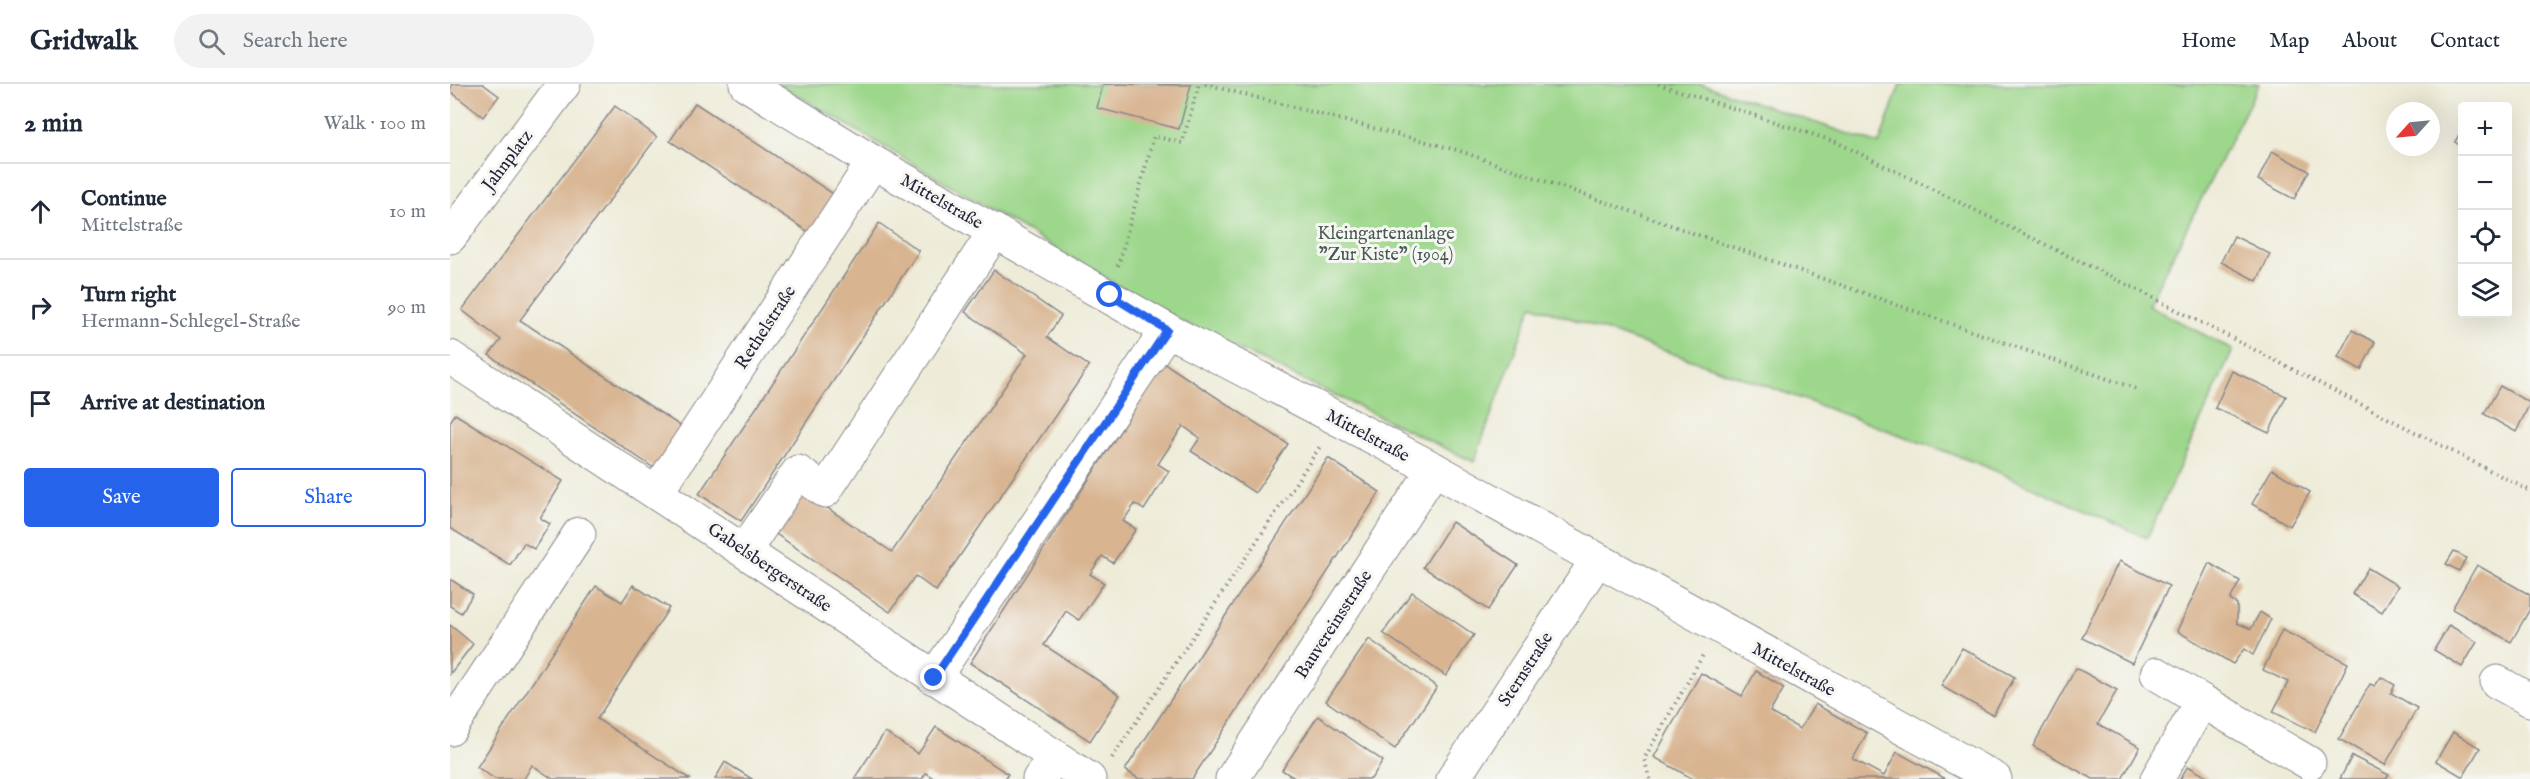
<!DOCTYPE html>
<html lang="en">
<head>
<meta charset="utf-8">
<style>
	:root { --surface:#fff; --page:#f2f2f3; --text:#1f2937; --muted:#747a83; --line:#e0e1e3; --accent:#2563eb }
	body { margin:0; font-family:"IM FELL English",serif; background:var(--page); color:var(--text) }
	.controls { position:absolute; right:18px; top:18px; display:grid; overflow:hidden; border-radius:6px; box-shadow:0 6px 24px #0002 }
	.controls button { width:54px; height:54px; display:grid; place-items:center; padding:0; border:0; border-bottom:2px solid var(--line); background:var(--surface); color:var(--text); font:30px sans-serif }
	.compass { position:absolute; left:1936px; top:18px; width:54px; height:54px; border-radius:50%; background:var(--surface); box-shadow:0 6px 24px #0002; rotate:243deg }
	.stop { position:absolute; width:18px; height:18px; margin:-14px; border:4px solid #2563eb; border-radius:50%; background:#fff }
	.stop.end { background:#2563eb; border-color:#fff; box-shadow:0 2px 6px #0008 }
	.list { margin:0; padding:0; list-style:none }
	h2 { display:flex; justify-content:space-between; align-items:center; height:78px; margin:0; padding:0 24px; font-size:26px }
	h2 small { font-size:20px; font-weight:400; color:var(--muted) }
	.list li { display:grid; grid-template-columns:39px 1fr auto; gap:18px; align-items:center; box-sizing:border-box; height:96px; padding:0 24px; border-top:2px solid var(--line) }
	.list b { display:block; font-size:22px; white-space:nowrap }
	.list p { margin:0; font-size:20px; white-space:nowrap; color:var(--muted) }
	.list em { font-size:20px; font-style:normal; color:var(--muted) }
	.actions { display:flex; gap:12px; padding:18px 24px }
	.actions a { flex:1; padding:14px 0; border:2px solid var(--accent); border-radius:6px; text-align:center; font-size:21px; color:var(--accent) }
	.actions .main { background:var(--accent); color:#fff }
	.icon { flex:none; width:33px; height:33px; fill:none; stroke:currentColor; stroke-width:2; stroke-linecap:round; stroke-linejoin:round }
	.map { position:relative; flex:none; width:2080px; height:695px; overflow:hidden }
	header { display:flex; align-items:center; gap:36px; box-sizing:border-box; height:84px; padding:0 30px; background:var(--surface); border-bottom:2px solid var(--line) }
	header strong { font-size:28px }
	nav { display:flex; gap:33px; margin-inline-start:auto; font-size:21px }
	.search { width:420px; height:54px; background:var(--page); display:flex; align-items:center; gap:15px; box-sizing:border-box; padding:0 21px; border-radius:33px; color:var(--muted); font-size:22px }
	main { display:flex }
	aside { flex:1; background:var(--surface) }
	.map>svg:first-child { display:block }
	.green { fill:#9dd78b; stroke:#607c63; stroke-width:1.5 }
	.building { fill:#d8b490 }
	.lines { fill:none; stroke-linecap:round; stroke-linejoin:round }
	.minor-casing { stroke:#88878a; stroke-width:35 }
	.path { stroke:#88878a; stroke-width:4; stroke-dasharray:1.5 4.5; stroke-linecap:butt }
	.minor { stroke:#fff; stroke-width:33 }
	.route { stroke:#2563eb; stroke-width:8 }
	.labels { text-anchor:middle; stroke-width:6; stroke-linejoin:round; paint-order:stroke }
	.street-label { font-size:18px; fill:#22223b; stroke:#f6f6f2 }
	.park-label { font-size:18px; fill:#475853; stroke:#f6f6f2 }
</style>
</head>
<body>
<header>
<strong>Gridwalk</strong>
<div class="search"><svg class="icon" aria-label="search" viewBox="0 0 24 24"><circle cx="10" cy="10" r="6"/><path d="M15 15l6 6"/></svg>Search here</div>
<nav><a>Home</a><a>Map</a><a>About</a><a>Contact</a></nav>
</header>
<main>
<aside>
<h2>2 min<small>Walk · 100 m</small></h2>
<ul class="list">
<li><svg class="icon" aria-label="ahead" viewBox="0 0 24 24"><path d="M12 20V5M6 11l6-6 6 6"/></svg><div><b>Continue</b><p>Mittelstraße</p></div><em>10 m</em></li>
<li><svg class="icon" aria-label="right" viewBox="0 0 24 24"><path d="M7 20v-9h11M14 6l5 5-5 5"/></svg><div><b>Turn right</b><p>Hermann-Schlegel-Straße</p></div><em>90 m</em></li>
<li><svg class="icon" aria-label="arrive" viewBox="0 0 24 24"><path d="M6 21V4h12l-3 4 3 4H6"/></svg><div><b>Arrive at destination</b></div></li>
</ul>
<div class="actions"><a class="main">Save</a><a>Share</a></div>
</aside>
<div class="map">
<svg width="2080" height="695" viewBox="0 0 2080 695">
	<rect width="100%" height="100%" fill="#f6f6f2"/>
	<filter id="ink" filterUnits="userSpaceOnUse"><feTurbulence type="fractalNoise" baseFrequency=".0167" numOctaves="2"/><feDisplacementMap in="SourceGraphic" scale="12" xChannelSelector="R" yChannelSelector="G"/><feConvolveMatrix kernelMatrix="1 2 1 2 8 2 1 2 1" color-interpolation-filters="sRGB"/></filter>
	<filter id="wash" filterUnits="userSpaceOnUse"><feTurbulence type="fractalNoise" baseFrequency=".008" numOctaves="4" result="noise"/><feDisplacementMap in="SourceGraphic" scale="24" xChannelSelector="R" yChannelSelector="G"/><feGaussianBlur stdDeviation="1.35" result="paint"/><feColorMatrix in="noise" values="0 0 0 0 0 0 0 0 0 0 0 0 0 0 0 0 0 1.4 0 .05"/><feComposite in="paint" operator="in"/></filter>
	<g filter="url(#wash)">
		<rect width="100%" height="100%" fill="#eeecd8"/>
		<path class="green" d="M328 0H1251L1429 60 1450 0H1809L1698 221 1783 266 1697 454 1532 381 1322 304 1082 221 1024 378 718 231Z"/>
		<g id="blocks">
			<g class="building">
				<path d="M2 0H33L49 12 33 33 0 7Z"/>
				<path d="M653 0 741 1 729 45 647 24Z"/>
				<path d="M245 19 388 113 363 151 220 57Z"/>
				<path d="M165 22 207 53 70 236 238 347 211 389 39 271 51 256 12 226Z"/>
				<path d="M2011 47 2012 48V63L2005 58Z"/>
				<path d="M1822 67 1859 87 1844 115 1808 96Z"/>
				<path d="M429 139 469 167 291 437 249 410Z"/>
				<path d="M1784 152 1820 170 1807 197 1771 178Z"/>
				<path d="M544 186 611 232 597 253 639 282 486 507 465 492 440 528 326 450 354 408 442 468 577 270 515 228Z"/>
				<path d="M1902 246 1925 258 1911 286 1888 273Z"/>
				<path d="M714 279 838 360 805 409 741 367 750 354 733 342 708 380 719 387 694 426 685 420 673 437 686 445 663 479 652 472 640 490 654 499 629 536 616 527 594 561 670 611 640 657 520 579Z"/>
				<path d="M1782 287 1836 312 1819 349 1765 324Z"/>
				<path d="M2050 302 2080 319 2066 348 2034 330Z"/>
				<path d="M5 330 113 397 90 434 100 440 84 465 74 459 60 481 0 444V338Z"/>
				<path d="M878 374 930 408 742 695H689L675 686Z"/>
				<path d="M1822 385 1860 408 1840 442 1802 420Z"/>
				<path d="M1002 438 1068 481 1038 526 973 483Z"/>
				<path d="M2004 467 2016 474 2009 487 1996 480Z"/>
				<path d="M1669 477 1719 502 1682 579 1632 554Z"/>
				<path d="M1759 479 1790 497 1780 516 1787 520V539L1801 545 1810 528 1821 535 1803 571 1794 565 1783 580 1727 547Z"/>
				<path d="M2027 481 2080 511V525L2061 558 2002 525Z"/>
				<path d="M1918 484 1948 502 1932 528 1902 510Z"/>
				<path d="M0 495 23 510 11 529 0 522Z"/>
				<path d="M183 501 219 524 147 635 240 695H103L82 681 74 695H45L27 683 146 502 172 518Z"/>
				<path d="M962 508 1024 551 996 592 933 549Z"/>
				<path d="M0 541 23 560 0 590Z"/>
				<path d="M1999 541 2027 558 2012 583 1984 566Z"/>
				<path d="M1832 546 1898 579 1865 648 1823 628 1838 598 1813 586Z"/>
				<path d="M919 555 987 603 945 665 876 617Z"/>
				<path d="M1512 564 1565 593 1543 631 1491 602Z"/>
				<path d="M1626 584 1667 606 1648 640 1690 663 1672 695H1643L1583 662Z"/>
				<path d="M1306 587 1334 604 1320 628 1350 645 1365 620 1417 649 1403 675 1434 692 1447 668 1496 695H1243L1204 673 1251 589 1292 612Z"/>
				<path d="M1931 593 1945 601 1941 609 1967 624 1935 681 1889 655 1920 600 1925 602Z"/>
				<path d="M868 632 933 677 921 695H846L832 686Z"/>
				<path d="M486 643 558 690 555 695H485L476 689 472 695H404L435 648 468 670Z"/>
				<path d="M2003 648 2030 664 2013 693 1986 677Z"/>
				<path d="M1902 672 1939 691 1936 695H1890Z"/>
				<path d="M275 678 302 695H265Z"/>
				<path d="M1738 682 1760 695H1730Z"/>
			</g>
		</g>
	</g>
	<g filter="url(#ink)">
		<use href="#blocks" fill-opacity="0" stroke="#88878a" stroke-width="1.5"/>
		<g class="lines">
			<g class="minor-casing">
				<g id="minor">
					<path d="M296 0 423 78 717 246 984 385 1545 695"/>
					<path d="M0 153 114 0"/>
					<path d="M0 273 639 695"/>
					<path d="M207 408 423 78"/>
					<path d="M295 466 348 388 375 407 545 147"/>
					<path d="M1707 590 1752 617 1707 695"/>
					<path d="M484 594 717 246"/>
					<path d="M2047 598 2080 616"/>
					<path d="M1752 617 1859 679"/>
					<path d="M0 645 129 450"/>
					<path d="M589 695 605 672"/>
					<path d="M782 695 984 385"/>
					<path d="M1003 695 1147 476"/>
				</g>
			</g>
			<g class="path">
				<path d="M755 0 1007 66 1689 306"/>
				<path d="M1208 0 1386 58 1680 202 2080 407"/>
				<path d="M668 182 704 52 732 59 749 0"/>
				<path d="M662 674 871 361"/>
				<path d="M1200 695 1194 675 1253 571"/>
			</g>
			<use href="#minor" class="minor"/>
		</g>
	</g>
	<g class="lines" filter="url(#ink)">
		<path class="route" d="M484 594 717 246 660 211"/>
	</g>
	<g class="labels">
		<g class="street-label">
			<text transform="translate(57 76) rotate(-53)" y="6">Jahnplatz</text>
			<text transform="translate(492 117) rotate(30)" y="6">Mittelstraße</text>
			<text transform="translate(315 243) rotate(-57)" y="6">Rethelstraße</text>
			<text transform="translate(918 351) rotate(28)" y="6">Mittelstraße</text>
			<text transform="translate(320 483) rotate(34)" y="6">Gabelsbergerstraße</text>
			<text transform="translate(883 540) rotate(-57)" y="6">Bauvereinsstraße</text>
			<text transform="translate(1075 585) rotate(-57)" y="6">Sternstraße</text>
			<text transform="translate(1344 585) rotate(29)" y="6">Mittelstraße</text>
		</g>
		<g class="park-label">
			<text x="936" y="155">Kleingartenanlage<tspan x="936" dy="21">"Zur Kiste" (1904)</tspan></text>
		</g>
	</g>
</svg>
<div class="controls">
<button>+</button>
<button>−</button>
<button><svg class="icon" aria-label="locate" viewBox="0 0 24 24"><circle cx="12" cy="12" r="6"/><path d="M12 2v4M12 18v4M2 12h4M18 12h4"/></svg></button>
<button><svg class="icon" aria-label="layers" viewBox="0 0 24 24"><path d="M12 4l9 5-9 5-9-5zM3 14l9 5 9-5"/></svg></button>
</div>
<svg class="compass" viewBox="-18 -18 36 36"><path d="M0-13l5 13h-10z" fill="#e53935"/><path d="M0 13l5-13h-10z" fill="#747a83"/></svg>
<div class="stop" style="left:660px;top:211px"></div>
<div class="stop end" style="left:484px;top:594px"></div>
</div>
</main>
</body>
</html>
